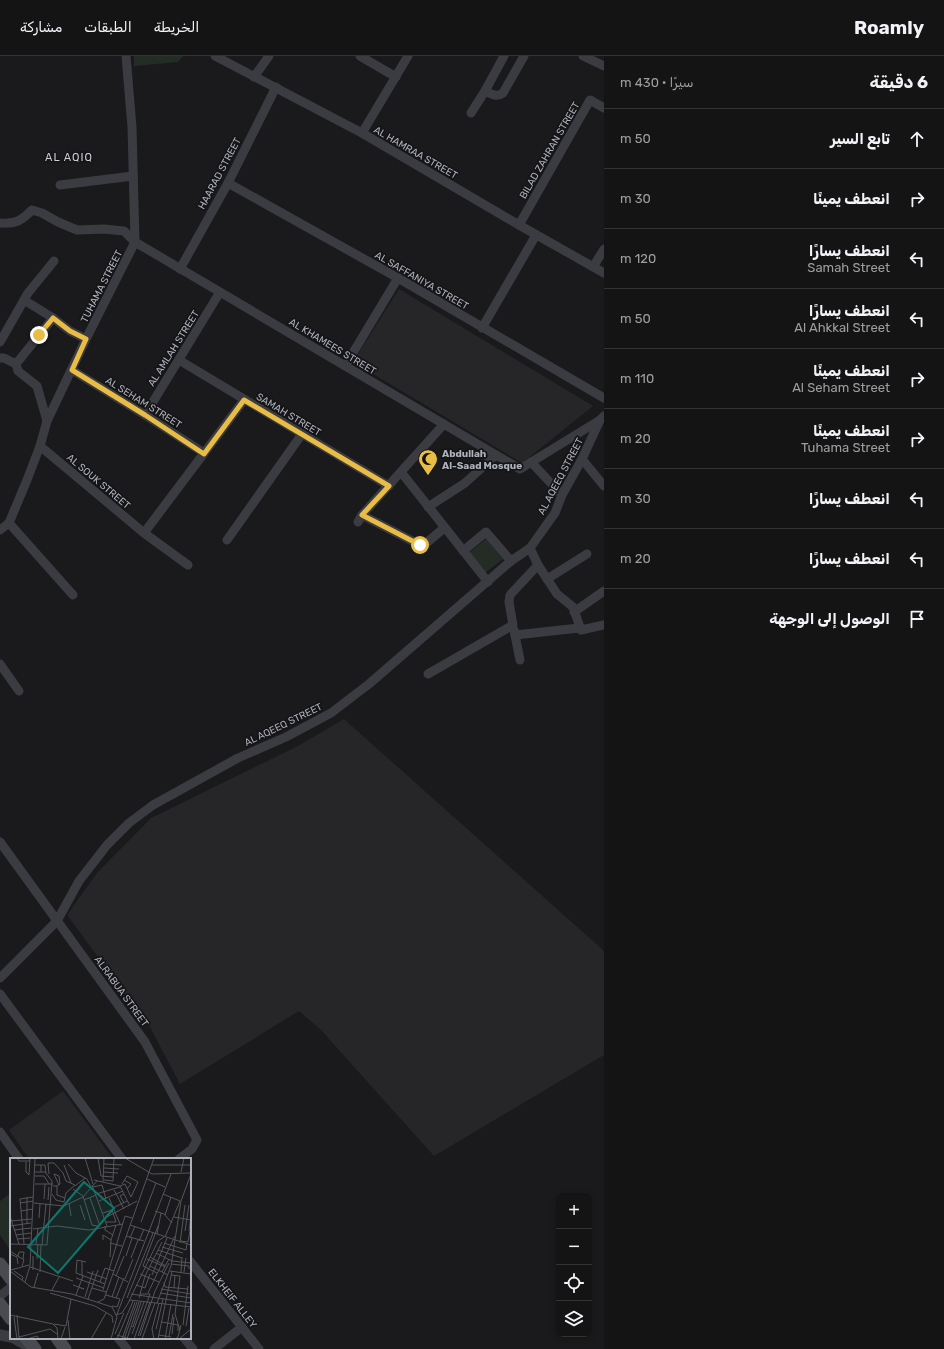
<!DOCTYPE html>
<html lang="ar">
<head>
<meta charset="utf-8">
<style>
	:root { --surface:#141415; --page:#1d1d1e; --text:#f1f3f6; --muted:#9d9ea0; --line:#333334 }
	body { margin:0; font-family:Rubik,"Noto Naskh Arabic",sans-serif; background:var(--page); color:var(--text); direction:rtl }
	.controls { position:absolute; right:12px; bottom:12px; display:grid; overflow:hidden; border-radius:8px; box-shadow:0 2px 6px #0003 }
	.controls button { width:36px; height:36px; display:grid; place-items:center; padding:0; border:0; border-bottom:1px solid var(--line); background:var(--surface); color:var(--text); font:20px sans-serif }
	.stop { position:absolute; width:12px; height:12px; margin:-9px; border:3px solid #e9bc45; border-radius:50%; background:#fff }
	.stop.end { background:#e9bc45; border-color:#fff; box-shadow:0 1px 4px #0008 }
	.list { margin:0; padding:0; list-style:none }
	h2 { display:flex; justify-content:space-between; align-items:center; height:52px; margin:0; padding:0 16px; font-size:17px }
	h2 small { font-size:13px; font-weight:400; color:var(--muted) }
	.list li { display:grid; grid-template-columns:26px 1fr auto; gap:12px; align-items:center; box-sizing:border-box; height:60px; padding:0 16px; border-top:1px solid var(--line) }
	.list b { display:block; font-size:15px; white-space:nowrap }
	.list p { margin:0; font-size:13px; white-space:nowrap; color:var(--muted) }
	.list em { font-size:13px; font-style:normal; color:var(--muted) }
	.icon { flex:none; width:22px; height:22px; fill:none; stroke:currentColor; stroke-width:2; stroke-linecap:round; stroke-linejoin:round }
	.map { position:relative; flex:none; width:604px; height:1293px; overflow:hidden; direction:ltr }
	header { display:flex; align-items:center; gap:24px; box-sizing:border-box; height:56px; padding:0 20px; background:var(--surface); border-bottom:1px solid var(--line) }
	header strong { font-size:19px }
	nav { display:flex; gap:22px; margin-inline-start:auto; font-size:14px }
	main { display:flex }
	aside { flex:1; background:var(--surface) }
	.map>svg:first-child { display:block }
	.built { fill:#262629 }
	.green { fill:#242c26 }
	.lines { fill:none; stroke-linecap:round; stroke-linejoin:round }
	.minor { stroke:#3b3c41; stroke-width:9 }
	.tertiary { stroke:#3b3c41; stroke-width:11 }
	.secondary { stroke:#494b51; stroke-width:13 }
	.route { stroke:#e9bc45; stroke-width:5 }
	.labels { text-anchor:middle; stroke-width:3.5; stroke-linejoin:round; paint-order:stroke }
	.street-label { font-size:10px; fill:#adb1bb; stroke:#151517 }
	.poi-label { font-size:10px; font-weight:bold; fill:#adb1bb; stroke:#151517; text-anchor:start }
	.neighbourhood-label { font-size:11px; letter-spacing:1px; fill:#ced0d7; stroke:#151517 }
	.inset-road { fill:none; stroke:#55565c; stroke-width:1 }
	.view { fill:#0f766e; fill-opacity:0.15; stroke:#0f766e; stroke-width:2 }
	.inset-edge { fill:none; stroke:#adb1bb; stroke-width:2 }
</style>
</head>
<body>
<header>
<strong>Roamly</strong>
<nav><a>الخريطة</a><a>الطبقات</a><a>مشاركة</a></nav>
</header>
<main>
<aside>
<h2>6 دقيقة<small>سيرًا · 430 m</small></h2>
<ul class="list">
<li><svg class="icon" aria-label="ahead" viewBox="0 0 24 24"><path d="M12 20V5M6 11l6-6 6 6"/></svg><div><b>تابع السير</b></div><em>50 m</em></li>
<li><svg class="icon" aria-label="right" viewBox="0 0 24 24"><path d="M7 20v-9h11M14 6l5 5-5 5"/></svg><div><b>انعطف يمينًا</b></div><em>30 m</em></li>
<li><svg class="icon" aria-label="left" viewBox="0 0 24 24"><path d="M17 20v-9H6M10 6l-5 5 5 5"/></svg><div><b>انعطف يسارًا</b><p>Samah Street</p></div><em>120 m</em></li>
<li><svg class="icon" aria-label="left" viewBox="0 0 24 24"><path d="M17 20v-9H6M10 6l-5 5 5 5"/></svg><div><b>انعطف يسارًا</b><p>Al Ahkkal Street</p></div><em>50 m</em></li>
<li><svg class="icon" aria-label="right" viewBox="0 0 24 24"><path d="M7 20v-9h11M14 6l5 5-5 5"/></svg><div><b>انعطف يمينًا</b><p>Al Seham Street</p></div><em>110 m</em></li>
<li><svg class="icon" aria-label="right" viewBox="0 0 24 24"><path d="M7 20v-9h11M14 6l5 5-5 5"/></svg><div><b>انعطف يمينًا</b><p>Tuhama Street</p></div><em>20 m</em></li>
<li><svg class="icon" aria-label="left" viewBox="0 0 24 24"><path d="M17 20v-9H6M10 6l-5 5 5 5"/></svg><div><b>انعطف يسارًا</b></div><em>30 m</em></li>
<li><svg class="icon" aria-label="left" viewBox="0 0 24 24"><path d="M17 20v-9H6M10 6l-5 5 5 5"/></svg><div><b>انعطف يسارًا</b></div><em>20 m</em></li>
<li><svg class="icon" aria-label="arrive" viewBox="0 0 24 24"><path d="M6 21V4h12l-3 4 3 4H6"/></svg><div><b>الوصول إلى الوجهة</b></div></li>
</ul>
</aside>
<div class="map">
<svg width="604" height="1293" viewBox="0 0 604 1293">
	<rect width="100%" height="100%" fill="#1a1a1c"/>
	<g class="built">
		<path d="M399 233 593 350 522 407 353 306Z"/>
		<path d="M344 663 604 895V999L434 1100 321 974 299 955 180 1028 150 971 67 859 97 817 151 762 298 690Z"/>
		<path d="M63 1035 113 1103H29L9 1074Z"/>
	</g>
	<g class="green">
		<path d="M134 0H183L178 6 134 10Z"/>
		<path d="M486 483 503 503 485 517 469 497Z"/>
		<path d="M11 1137V1195L0 1179V1145Z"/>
	</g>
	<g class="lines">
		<g class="minor">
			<path d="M215 0 362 77 519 169 604 217"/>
			<path d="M360 0 396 21"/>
			<path d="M583 0 604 10"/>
			<path d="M254 21 269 0"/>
			<path d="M485 35C492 38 496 42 503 37L524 0"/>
			<path d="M471 57 485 35 504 0"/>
			<path d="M362 77 408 0"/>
			<path d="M228 127 398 222 604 342"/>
			<path d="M60 129 133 120"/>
			<path d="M0 167C16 168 21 165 32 154L42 157 58 166 77 174 104 173 124 175 135 186 520 413 600 364"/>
			<path d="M519 169 590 44 604 52"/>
			<path d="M593 211 604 193"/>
			<path d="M180 213 228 127 276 31"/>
			<path d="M24 244 53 262"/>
			<path d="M482 272 536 179"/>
			<path d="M0 286 28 237 54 205"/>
			<path d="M0 302H4L16 308 18 315 37 330 47 365"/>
			<path d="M179 304 389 430"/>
			<path d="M16 308 53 262 70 275 86 283"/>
			<path d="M345 310 398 222"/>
			<path d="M72 314 145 359 204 397"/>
			<path d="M145 359 220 236"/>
			<path d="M40 390 144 477 188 509"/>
			<path d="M582 403 604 430"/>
			<path d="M531 406 562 439"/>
			<path d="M401 416 488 526"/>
			<path d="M428 451 465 427 496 399"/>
			<path d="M362 459 420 489H424L444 472"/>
			<path d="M358 466 362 459 444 368"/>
			<path d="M9 467 73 539"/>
			<path d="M0 474 9 467 27 424 40 390 47 365 86 283 135 186 132 71 126 0"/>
			<path d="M144 477 244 344"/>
			<path d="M227 484 302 378"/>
			<path d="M530 492 538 509 557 538 573 551 581 574 604 569"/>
			<path d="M463 495 486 476 511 505"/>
			<path d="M547 523 587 498"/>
			<path d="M574 556 604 535"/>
			<path d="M514 574 520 604"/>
			<path d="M515 579 579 572"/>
			<path d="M0 608 19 635"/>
			<path d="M428 618 513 569 509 546 510 539 538 509"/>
			<path d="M0 786 145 986 197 1084 192 1093 179 1103"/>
			<path d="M0 922 57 865 79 825 107 789 129 767 153 749 238 702 286 681 331 657 369 628 511 505 530 492 555 457 562 439 582 403 600 364 604 360"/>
			<path d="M0 938 122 1103"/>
			<path d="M0 1076 19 1103"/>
			<path d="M190 1205 259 1293"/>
			<path d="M0 1240 11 1231"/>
			<path d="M118 1282 127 1293"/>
			<path d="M184 1282 193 1293"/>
			<path d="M214 1293 242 1271"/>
		</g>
		<g class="tertiary">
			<path d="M0 1279 11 1281"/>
			<path d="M14 1282 33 1293"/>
		</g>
		<g class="secondary">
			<path d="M0 1208 11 1223"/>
			<path d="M0 1248 11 1263"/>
			<path d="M26 1282 35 1293"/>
			<path d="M57 1282 65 1293"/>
		</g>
	</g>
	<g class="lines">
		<path class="route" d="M39 279 53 262 70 275 86 283 72 314 145 359 204 398 244 344 389 430 362 459 420 489"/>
	</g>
	<defs>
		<g id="mosque-pin" transform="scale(1)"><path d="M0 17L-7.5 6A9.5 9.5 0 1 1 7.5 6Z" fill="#e9bc45" stroke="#151517"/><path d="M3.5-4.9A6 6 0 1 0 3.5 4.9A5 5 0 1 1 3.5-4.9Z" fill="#111"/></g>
	</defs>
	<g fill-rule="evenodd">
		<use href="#mosque-pin" x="428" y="403"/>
	</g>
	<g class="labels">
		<g class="street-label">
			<text transform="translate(549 94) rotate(-60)" y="4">BILAD ZAHRAN STREET</text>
			<text transform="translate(416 96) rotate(30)" y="4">AL HAMRAA STREET</text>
			<text transform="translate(219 117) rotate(-62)" y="4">HAARAD STREET</text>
			<text transform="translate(422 224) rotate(30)" y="4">AL SAFFANIYA STREET</text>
			<text transform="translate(101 230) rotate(-63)" y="4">TUHAMA STREET</text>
			<text transform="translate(333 290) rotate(31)" y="4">AL KHAMEES STREET</text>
			<text transform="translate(173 292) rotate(-58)" y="4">AL AMLAH STREET</text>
			<text transform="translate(144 346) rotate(32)" y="4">AL SEHAM STREET</text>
			<text transform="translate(289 358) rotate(31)" y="4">SAMAH STREET</text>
			<text transform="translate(560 420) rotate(-62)" y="4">AL AQEEQ STREET</text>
			<text transform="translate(99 425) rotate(40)" y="4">AL SOUK STREET</text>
			<text transform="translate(283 668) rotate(-26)" y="4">AL AQEEQ STREET</text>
			<text transform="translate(122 935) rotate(54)" y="4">ALRABUA STREET</text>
			<text transform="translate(233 1242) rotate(52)" y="4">ELKHEIF ALLEY</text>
		</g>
		<g class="poi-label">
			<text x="442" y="401">Abdullah<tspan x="442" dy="12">Al-Saad Mosque</tspan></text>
		</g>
		<g class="neighbourhood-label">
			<text x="69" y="105">AL AQIQ</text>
		</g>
	</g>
	<g transform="translate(10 1102)">
		<rect width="181" height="181" fill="#1a1a1c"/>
		<path class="inset-road" d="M7 0 9 3H20M75 0 83 26M88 0 91 18 103 19M115 0 142 16 181 15M16 4V14L19 17 20 0M58 6 66 15 77 21 81 29M94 6 112 7M25 7H31V14M31 7H35L36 15M54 7 61 25M142 7H181M94 10 109 11M94 14 108 15M171 14 174 0M39 16 38 5H44L53 15 56 23 65 27 56 35 54 44 46 42 42 36M25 18H34L39 26M137 21 155 29M84 22 110 28M94 22 103 23 104 0M114 22 121 26 117 31M93 24 94 0M25 26H43M82 27 97 68M43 28H47V37L55 40M47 28 50 26 49 18 44 16 49 27M65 28 75 20M110 28 115 26 121 39 128 24 117 18 112 26M110 28 120 48M83 29 92 27 96 41M63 31 73 38 82 67 87 68M104 32 114 51M86 36 110 29M153 36 170 43M17 39V66M80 40 90 68M99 40 110 66M34 41 35 26M38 42 39 29M74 42 86 37M89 43 113 33M10 45 23 43M24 45 54 48 73 39 87 23M59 45 61 58M114 45 110 38 114 36M70 47 75 62M103 50 117 43M11 53 23 51M145 53 154 56 162 65M93 55 102 52 106 64H96M155 57 161 39M0 58 9 86M164 59 181 62M29 60 30 46M95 60 127 43M0 63 22 61M131 64 146 25M120 67 138 73M0 68 21 65M95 68V72L103 77M23 71 47 68 79 72 113 66M4 72 21 70M138 73 181 87M175 73 179 47M179 73 181 58M147 76 151 55M6 77 21 75M116 78 134 83M155 79 170 43M120 80 125 68M7 81 20 80M93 82V77L101 82M129 83 134 71M171 83 178 84 180 73M100 85 112 88M154 85 176 92 177 86M170 85 175 47M0 86 37 87 42 23 35 14H25M14 86 10 41 23 39M26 86 28 70M32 87 36 46M152 89 173 95M148 92 172 100M0 93 14 102 12 108M146 95 162 103 181 105M0 96 7 99 8 106M8 98 9 94H14L13 101M116 98 122 80M100 99 101 82 106 67M140 99 156 108M121 100 128 82M27 101 28 86M137 101 155 109M72 103V117M76 104 67 102 66 115 95 126M161 106 179 108V111M140 108 158 117M20 109 63 123M1 112 19 107M23 112V98M0 113 21 129 62 136 102 149 107 159 101 181M4 113 13 119 12 122M160 113 181 116M30 114 31 87M77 114 97 121M152 114 159 101M171 114 172 99M174 114 176 100M147 115 133 108 148 68M103 116 118 124M130 116 149 124M142 117 157 80M161 117 170 118 165 156 170 172M106 118 114 98M66 120 94 130M115 121 123 101M15 124 20 108 25 0M90 124 95 110 104 113M154 124 155 129 178 131M63 127 74 131 71 130M126 127 135 130 140 116M24 129 28 115M82 130 96 134M164 130 165 117M151 131 181 136M42 132 49 119M93 132 115 58 122 60M40 135 85 148 102 158 103 165M138 135 165 78M150 135 181 140M121 136 181 145M66 137 73 118M96 137 110 141M75 139 83 113M102 139 109 119M106 140 114 120M117 140 143 75M129 140 135 118 152 84M78 141 88 112M119 143 148 83 154 79M88 144 94 141 144 0M147 145 161 108 171 43 181 16M102 148 107 149 110 141M107 156 161 16M0 157 43 166 47 170 48 181M7 157 9 180M106 157 112 155 120 142 181 149M4 159 7 181M58 162 60 181M152 164 168 167V173M44 166 56 168 61 141M173 167 178 128M121 168 123 169 131 144M176 168 179 150M146 171 153 141M105 176 114 155M122 176 134 144M162 176 164 159M107 177 120 181M149 177 161 179M128 178 140 144M130 178 145 133 159 105M159 178 163 156M9 179 40 171 47 176M17 181 27 178 29 181M51 181 55 169M81 181 96 155M107 181 123 143M112 181 125 144M114 181 127 144M117 181 129 144M124 181 140 136H130M132 181 145 145M144 181 142 171 149 145M148 181 162 113M155 181 161 146M165 181 168 179 171 167M169 181 181 171"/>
		<path class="view" d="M74 24 104 50 48 115 18 89Z"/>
		<rect width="181" height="181" class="inset-edge"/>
	</g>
</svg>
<div class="controls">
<button>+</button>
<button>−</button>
<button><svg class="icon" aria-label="locate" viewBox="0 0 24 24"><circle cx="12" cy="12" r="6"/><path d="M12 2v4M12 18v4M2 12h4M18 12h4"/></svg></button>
<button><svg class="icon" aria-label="layers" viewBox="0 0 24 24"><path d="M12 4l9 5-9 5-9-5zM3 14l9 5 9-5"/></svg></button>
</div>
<div class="stop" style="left:420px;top:489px"></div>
<div class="stop end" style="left:39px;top:279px"></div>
</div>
</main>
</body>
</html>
